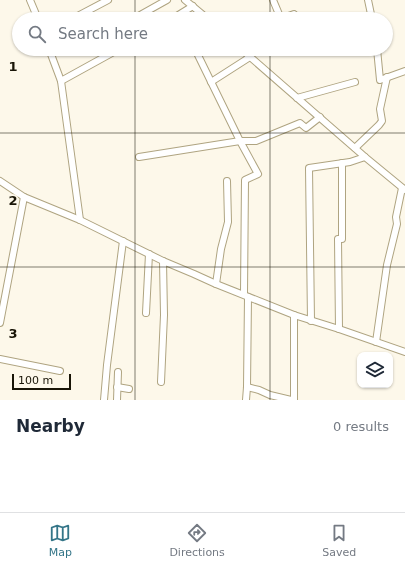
<!DOCTYPE html>
<html lang="en">
<head>
<meta charset="utf-8">
<style>
	:root { --surface:#fff; --page:#f2f2f3; --text:#1f2937; --muted:#747a83; --line:#e0e1e3; --accent:#347588 }
	body { margin:0; font-family:"DejaVu Sans",sans-serif; background:var(--page); color:var(--text) }
	.controls { position:absolute; right:12px; bottom:12px; display:grid; overflow:hidden; border-radius:8px; box-shadow:0 1px 3px #0004 }
	.controls button { width:36px; height:36px; display:grid; place-items:center; padding:0; border:0; border-bottom:1px solid var(--line); background:var(--surface); color:var(--text); font:20px sans-serif }
	.scale { position:absolute; left:12px; bottom:10px; width:59px; box-sizing:border-box; padding-left:4px; border:2px solid #191507; border-top:0; font-size:11px; line-height:14px; white-space:nowrap; color:#191507; -webkit-text-stroke:3px #fdf8ea; paint-order:stroke }
	.list { margin:0; padding:0; list-style:none }
	h2 { display:flex; justify-content:space-between; align-items:center; height:52px; margin:0; padding:0 16px; font-size:17px }
	h2 small { font-size:13px; font-weight:400; color:var(--muted) }
	.icon { flex:none; width:22px; height:22px; fill:none; stroke:currentColor; stroke-width:2; stroke-linecap:round; stroke-linejoin:round }
	.map { position:relative; flex:none; width:405px; height:400px; overflow:hidden }
	.search { position:absolute; background:var(--surface); box-shadow:0 1px 3px #0004; left:12px; right:12px; top:12px; height:44px; display:flex; align-items:center; gap:10px; box-sizing:border-box; padding:0 14px; border-radius:22px; color:var(--muted); font-size:15px }
	.sheet { height:112px; background:var(--surface) }
	nav { display:flex; justify-content:space-around; align-items:center; box-sizing:border-box; height:56px; border-top:1px solid var(--line); background:var(--surface); font-size:11px; color:var(--muted) }
	nav a { display:grid; justify-items:center; gap:2px }
	nav .on { color:var(--accent) }
	.map>svg:first-child { display:block }
	.lines { fill:none; stroke-linecap:round; stroke-linejoin:round }
	.minor-casing { stroke:#afa481; stroke-width:8 }
	.minor { stroke:#fff; stroke-width:6 }
	.grid { fill:none; stroke:#191507; stroke-width:1; stroke-opacity:0.55 }
	.grid-label { font-size:13px; text-anchor:middle; font-weight:bold; fill:#191507; stroke:#fdf8ea; stroke-width:3.5; stroke-linejoin:round; paint-order:stroke }
</style>
</head>
<body>
<div class="map">
<svg width="405" height="400" viewBox="0 0 405 400">
	<rect width="100%" height="100%" fill="#fdf8ea"/>
	<g class="lines">
		<g class="minor-casing">
			<g id="minor">
				<path d="M30 0 38 19"/>
				<path d="M185 0 208 19"/>
				<path d="M273 0 281 19"/>
				<path d="M368 0 372 19"/>
				<path d="M72 19 108 0"/>
				<path d="M133 19 167 0"/>
				<path d="M172 19 193 6"/>
				<path d="M280 19 294 14 299 19"/>
				<path d="M49 49 61 81 80 220"/>
				<path d="M195 49 240 141 258 174 245 180 244 294"/>
				<path d="M241 49 365 157 405 190"/>
				<path d="M377 49 380 80 405 71"/>
				<path d="M61 81 119 49"/>
				<path d="M211 82 250 57"/>
				<path d="M297 98 355 82"/>
				<path d="M355 148 379 125 382 121 380 109 387 77"/>
				<path d="M139 157 240 141H256L300 123 306 128 320 117"/>
				<path d="M0 181 24 197 80 220 163 261 194 274 216 284 294 315 339 329 405 352"/>
				<path d="M216 284 221 249 228 222 227 181"/>
				<path d="M146 313 149 254"/>
				<path d="M294 315V400"/>
				<path d="M311 321 309 168 350 162 365 157"/>
				<path d="M0 323 24 197"/>
				<path d="M339 329 338 239H342V163"/>
				<path d="M376 342 387 265 397 224 396 217 402 188"/>
				<path d="M0 359 60 371"/>
				<path d="M161 382 164 315 163 261"/>
				<path d="M117 387 129 389"/>
				<path d="M247 387 259 390 270 395 291 400"/>
				<path d="M104 400 107 365 123 241"/>
				<path d="M117 400 118 372"/>
				<path d="M246 400 247 387 248 297"/>
			</g>
		</g>
		<use href="#minor" class="minor"/>
	</g>
	<path class="grid" d="M135 0V19M270 0V19M135 49V400M270 49V400M0 133H405M0 267H405"/>
	<g class="grid-label">
		<text x="13" y="71">1</text>
		<text x="13" y="205">2</text>
		<text x="13" y="338">3</text>
	</g>
</svg>
<div class="controls">
<button><svg class="icon" aria-label="layers" viewBox="0 0 24 24"><path d="M12 4l9 5-9 5-9-5zM3 14l9 5 9-5"/></svg></button>
</div>
<div class="scale">100 m</div>
<div class="search"><svg class="icon" aria-label="search" viewBox="0 0 24 24"><circle cx="10" cy="10" r="6"/><path d="M15 15l6 6"/></svg>Search here</div>
</div>
<section class="sheet">
<h2>Nearby<small>0 results</small></h2>
<ul class="list">
</ul>
</section>
<nav>
<a class="on"><svg class="icon" aria-label="map" viewBox="0 0 24 24"><path d="M3 6l6-2 6 2 6-2v14l-6 2-6-2-6 2zM9 4v14M15 6v14"/></svg>Map</a>
<a><svg class="icon" aria-label="directions" viewBox="0 0 24 24"><path d="M12 3l9 9-9 9-9-9zM9 14v-3h6M13 9l2 2-2 2"/></svg>Directions</a>
<a><svg class="icon" aria-label="saved" viewBox="0 0 24 24"><path d="M7 4h10v16l-5-4-5 4z"/></svg>Saved</a>
</nav>
</body>
</html>
